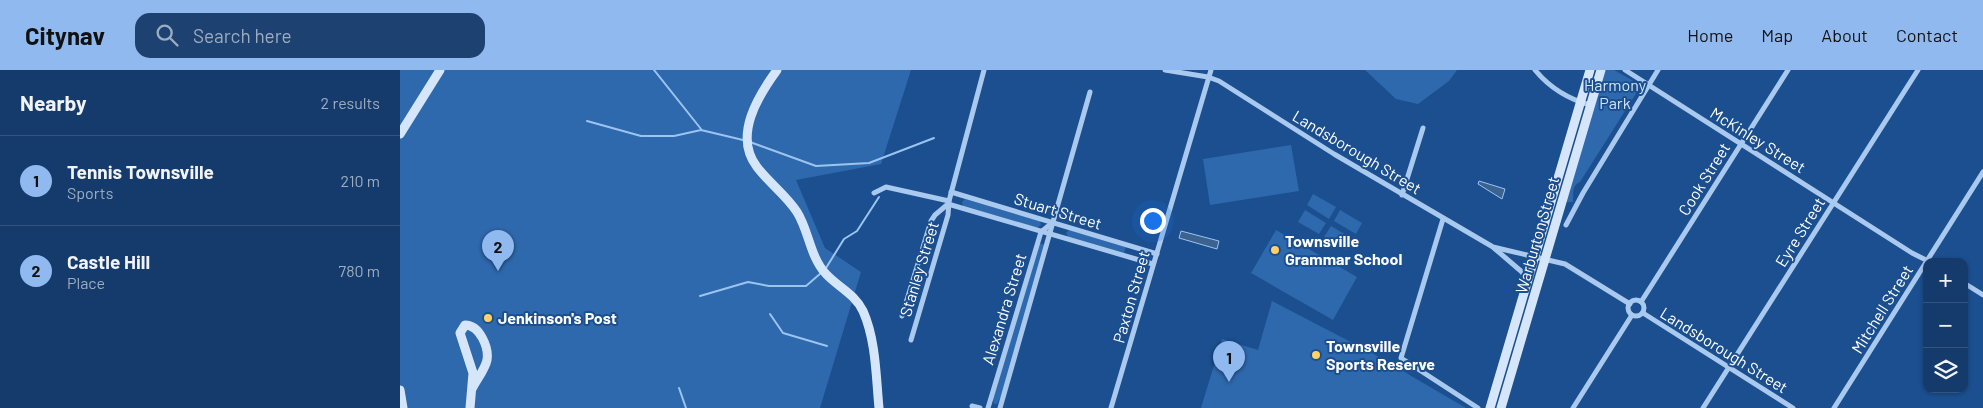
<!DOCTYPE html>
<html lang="en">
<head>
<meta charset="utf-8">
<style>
	:root { --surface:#143b6b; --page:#1d4271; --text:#f1f3f6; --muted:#9dadc1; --line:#33557e; --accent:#90b9f0 }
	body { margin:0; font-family:Barlow,sans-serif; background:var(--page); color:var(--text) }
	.controls { position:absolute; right:15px; bottom:15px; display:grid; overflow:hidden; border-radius:10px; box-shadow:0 1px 4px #0004 }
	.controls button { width:45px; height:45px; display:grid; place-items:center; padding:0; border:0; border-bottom:1px solid var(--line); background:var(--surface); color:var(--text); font:25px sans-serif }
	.you { position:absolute; left:752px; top:150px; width:18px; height:18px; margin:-12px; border:4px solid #fff; border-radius:50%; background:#1a73e8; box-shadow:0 0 0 8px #1a73e833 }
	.badge { display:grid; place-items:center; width:32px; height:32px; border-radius:50%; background:var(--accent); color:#111; font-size:16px; font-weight:700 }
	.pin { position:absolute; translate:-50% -41px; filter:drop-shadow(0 1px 2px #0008) }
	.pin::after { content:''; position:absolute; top:26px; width:18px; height:15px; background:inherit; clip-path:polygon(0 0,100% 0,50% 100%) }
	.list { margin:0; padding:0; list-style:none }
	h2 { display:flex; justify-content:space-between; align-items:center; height:65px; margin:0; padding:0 20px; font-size:21px }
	h2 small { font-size:16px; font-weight:400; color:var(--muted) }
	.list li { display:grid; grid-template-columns:32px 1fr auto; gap:15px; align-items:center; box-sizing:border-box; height:90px; padding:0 20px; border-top:1px solid var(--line) }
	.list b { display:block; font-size:19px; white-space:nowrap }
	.list p { margin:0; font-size:16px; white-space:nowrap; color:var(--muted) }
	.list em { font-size:16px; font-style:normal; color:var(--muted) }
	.icon { flex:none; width:28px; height:28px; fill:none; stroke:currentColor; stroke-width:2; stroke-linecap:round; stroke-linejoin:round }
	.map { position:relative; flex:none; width:1583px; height:338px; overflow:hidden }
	header { display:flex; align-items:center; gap:30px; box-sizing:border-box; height:70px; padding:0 25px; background:var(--accent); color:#111 }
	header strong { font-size:24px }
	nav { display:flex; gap:28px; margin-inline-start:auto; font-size:18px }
	.search { width:350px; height:45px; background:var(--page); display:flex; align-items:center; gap:12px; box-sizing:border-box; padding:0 18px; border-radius:15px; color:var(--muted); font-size:19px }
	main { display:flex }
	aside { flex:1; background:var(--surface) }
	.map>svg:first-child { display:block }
	.green { fill:#2e69ad }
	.water { fill:#3c6290; stroke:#9cc4f0 }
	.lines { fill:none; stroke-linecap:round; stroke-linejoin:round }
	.stream { stroke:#9cc4f0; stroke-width:2 }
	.street { stroke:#a9c9ee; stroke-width:5 }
	.secondary { stroke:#d6e6fa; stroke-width:9 }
	.poi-dot { fill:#ffd166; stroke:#1b4f8f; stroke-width:2 }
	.labels { text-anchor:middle; stroke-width:4; stroke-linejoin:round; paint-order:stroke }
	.park-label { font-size:16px; fill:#cfe3fa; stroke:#1b4f8f }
	.street-label { font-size:16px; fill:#fff; stroke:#1b4f8f }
	.poi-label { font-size:16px; font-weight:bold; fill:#fff; stroke:#1b4f8f; text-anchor:start }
</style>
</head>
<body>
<header>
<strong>Citynav</strong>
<div class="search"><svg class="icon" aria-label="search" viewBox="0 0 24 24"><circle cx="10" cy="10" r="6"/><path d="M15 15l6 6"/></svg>Search here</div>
<nav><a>Home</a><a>Map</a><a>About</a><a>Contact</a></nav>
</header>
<main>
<aside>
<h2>Nearby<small>2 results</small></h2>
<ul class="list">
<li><span class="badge">1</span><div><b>Tennis Townsville</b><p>Sports</p></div><em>210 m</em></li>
<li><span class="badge">2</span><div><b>Castle Hill</b><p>Place</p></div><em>780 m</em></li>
</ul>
</aside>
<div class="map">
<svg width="1583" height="338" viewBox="0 0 1583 338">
	<rect width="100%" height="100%" fill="#1b4f8f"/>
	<g class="green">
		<path d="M0 0H511L481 94 396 110 425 178 461 202 420 338H0Z"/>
		<path d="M965 0H1057L1049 11 1018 34 996 29Z"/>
		<path d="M1206 0H1214L1237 13V22L1180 112C1171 116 1174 124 1173 132H1166L1204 1Z"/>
		<path d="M891 75 899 121 810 135 803 89Z"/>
		<path d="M913 124 936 137 929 149 907 135Z"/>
		<path d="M565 129 640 151 641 155 637 158 563 136 562 132Z"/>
		<path d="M905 140 926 153 919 164 898 152Z"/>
		<path d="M940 140 962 153 956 164 934 151Z"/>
		<path d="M931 156 953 169 946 180 924 167Z"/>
		<path d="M669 160 726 177 724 183 668 167 666 163Z"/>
		<path d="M876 160 957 207 933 250 851 203Z"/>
		<path d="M639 173 645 175 602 324 597 334H594L593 329Z"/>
		<path d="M872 231 972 283 1066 338H801L822 269 858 280Z"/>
	</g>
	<g class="water">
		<path d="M1079 111 1105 119 1102 129 1078 114Z"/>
		<path d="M781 161 819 171 817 179 779 168Z"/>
	</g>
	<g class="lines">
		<g class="stream">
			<path d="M254 0 301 59"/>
			<path d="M187 51 241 66H274L301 60 343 70"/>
			<path d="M350 72 416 96 469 93 534 68"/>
			<path d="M426 198 444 169 457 161 479 127"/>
			<path d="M300 226 348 212 369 216H406L421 203"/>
			<path d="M370 244 383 263 427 276"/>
			<path d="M279 318 286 338"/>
		</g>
		<g class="street">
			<path d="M765 0 808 7 819 11 934 84 1093 177 1165 194 1230 234"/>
			<path d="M1135 0C1149 17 1168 29 1190 35"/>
			<path d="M1225 0 1512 183 1530 192"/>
			<path d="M551 122 757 184"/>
			<path d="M474 123 486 117 549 131"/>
			<path d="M1002 125 1023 58"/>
			<path d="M1043 149 1001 288 1078 338"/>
			<path d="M1166 155 1183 123 1258 0"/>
			<path d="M1094 178 1122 202 1126 210"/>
			<path d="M1564 213 1583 225"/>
			<circle cx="1236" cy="238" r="8"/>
			<path d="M1241 232 1388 0"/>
			<path d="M1243 243 1393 338"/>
			<path d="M502 246 531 151 535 145 548 134 753 194"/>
			<path d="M511 270 548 145 549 131 584 0"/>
			<path d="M572 336 580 338"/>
			<path d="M588 338 641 162 652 153"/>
			<path d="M600 338 690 22"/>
			<path d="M711 338 811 0"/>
			<path d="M1173 338 1232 245"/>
			<path d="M1303 338 1518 0"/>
			<path d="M1434 338 1583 102"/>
		</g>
		<g class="secondary">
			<path d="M377 0C358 26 333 66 357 97 369 113 386 125 397 142 409 161 410 187 426 204 438 217 455 224 463 241 476 270 476 307 479 338"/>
			<path d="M0 64 40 0"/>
			<path d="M0 320 3 338"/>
			<path d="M70 338 73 303 60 263 65 255C80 255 89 278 87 290 85 300 76 310 72 319"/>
			<path d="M1090 338 1190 0"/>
			<path d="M1101 338 1201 0"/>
		</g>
	</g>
	<g class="poi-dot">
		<circle cx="875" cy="180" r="5"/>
		<circle cx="88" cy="248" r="5"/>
		<circle cx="916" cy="285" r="5"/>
	</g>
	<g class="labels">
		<g class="park-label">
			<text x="1215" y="21">Harmony<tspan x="1215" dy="18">Park</tspan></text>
		</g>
		<g class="street-label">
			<text transform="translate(1358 70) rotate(32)" y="6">McKinley Street</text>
			<text transform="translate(957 82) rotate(31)" y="6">Landsborough Street</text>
			<text transform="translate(1304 109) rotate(-58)" y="6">Cook Street</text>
			<text transform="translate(658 141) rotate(17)" y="6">Stuart Street</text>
			<text transform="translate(1400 162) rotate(-58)" y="6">Eyre Street</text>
			<text transform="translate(1137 165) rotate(-74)" y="6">Warburton Street</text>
			<text transform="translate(519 199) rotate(-73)" y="6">Stanley Street</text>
			<text transform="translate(731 227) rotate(-74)" y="6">Paxton Street</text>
			<text transform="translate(604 239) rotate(-73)" y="6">Alexandra Street</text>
			<text transform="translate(1482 239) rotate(-58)" y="6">Mitchell Street</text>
			<text transform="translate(1324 280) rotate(32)" y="6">Landsborough Street</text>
		</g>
		<g class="poi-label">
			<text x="885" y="177">Townsville<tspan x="885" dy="18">Grammar School</tspan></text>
			<text x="98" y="254">Jenkinson's Post</text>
			<text x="926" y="282">Townsville<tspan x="926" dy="18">Sports Reserve</tspan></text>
		</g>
	</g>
</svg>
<div class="controls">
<button>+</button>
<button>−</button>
<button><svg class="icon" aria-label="layers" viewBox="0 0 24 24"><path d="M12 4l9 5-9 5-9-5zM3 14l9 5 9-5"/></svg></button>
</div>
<div class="you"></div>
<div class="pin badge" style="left:829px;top:312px">1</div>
<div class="pin badge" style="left:98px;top:201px">2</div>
</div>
</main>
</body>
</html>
